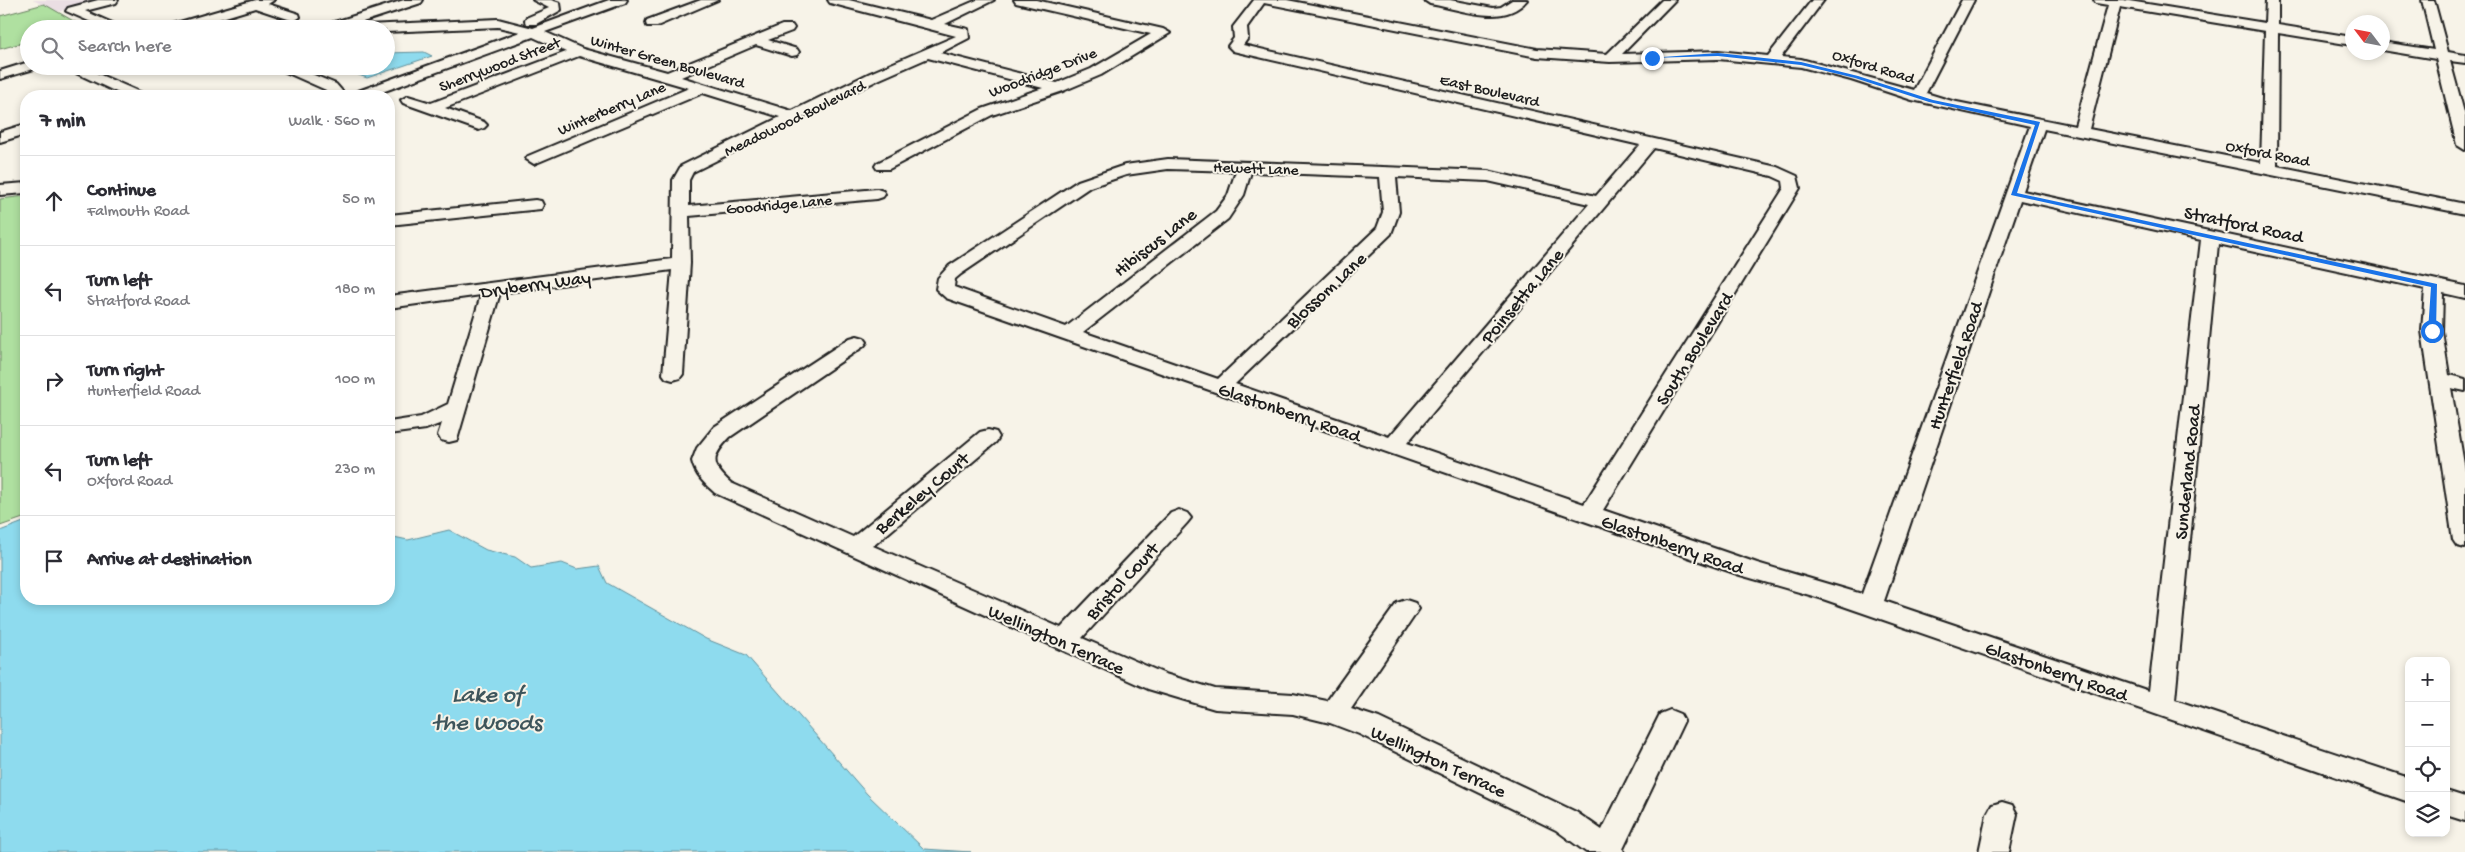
<!DOCTYPE html>
<html lang="en">
<head>
<meta charset="utf-8">
<style>
	:root { --surface:#fff; --page:#f7f7f7; --text:#2b2b33; --muted:#7c7c81; --line:#e1e1e2 }
	body { margin:0; font-family:"Gochi Hand",sans-serif; background:var(--page); color:var(--text) }
	.controls { position:absolute; right:15px; bottom:15px; display:grid; overflow:hidden; border-radius:10px; box-shadow:0 2px 8px #0003 }
	.controls button { width:45px; height:45px; display:grid; place-items:center; padding:0; border:0; border-bottom:1px solid var(--line); background:var(--surface); color:var(--text); font:25px sans-serif }
	.compass { position:absolute; left:2345px; top:15px; width:45px; height:45px; border-radius:50%; background:var(--surface); box-shadow:0 2px 8px #0003; rotate:302deg }
	.stop { position:absolute; width:15px; height:15px; margin:-11px; border:4px solid #1a73e8; border-radius:50%; background:#fff }
	.stop.end { background:#1a73e8; border-color:#fff; box-shadow:0 1px 5px #0008 }
	.list { margin:0; padding:0; list-style:none }
	h2 { display:flex; justify-content:space-between; align-items:center; height:65px; margin:0; padding:0 20px; font-size:21px }
	h2 small { font-size:16px; font-weight:400; color:var(--muted) }
	.list li { display:grid; grid-template-columns:32px 1fr auto; gap:15px; align-items:center; box-sizing:border-box; height:90px; padding:0 20px; border-top:1px solid var(--line) }
	.list b { display:block; font-size:19px; white-space:nowrap }
	.list p { margin:0; font-size:16px; white-space:nowrap; color:var(--muted) }
	.list em { font-size:16px; font-style:normal; color:var(--muted) }
	.icon { flex:none; width:28px; height:28px; fill:none; stroke:currentColor; stroke-width:2; stroke-linecap:round; stroke-linejoin:round }
	.map { position:relative; flex:none; width:2465px; height:852px; overflow:hidden }
	.search { position:absolute; background:var(--surface); box-shadow:0 2px 8px #0003; left:20px; top:20px; width:375px; height:55px; display:flex; align-items:center; gap:12px; box-sizing:border-box; padding:0 18px; border-radius:28px; color:var(--muted); font-size:19px }
	.panel { position:absolute; background:var(--surface); box-shadow:0 2px 8px #0003; left:20px; top:90px; width:375px; height:515px; border-radius:20px }
	.map>svg:first-child { display:block }
	.built { fill:#eadee3 }
	.green { fill:#afe0a0; stroke:#667e5e }
	.water { fill:#8edbee; stroke:#608f9a }
	.lines { fill:none; stroke-linecap:round; stroke-linejoin:round }
	.minor-casing { stroke:#1c1c1c; stroke-width:4 }
	.minor { fill:#f7f3e8; fill-rule:evenodd }
	.route { fill:#1a73e8 }
	.labels { text-anchor:middle; stroke-width:4; stroke-linejoin:round; paint-order:stroke }
	.far-street-label { font-size:16px; fill:#1c1c1c; stroke:#f7f3e8 }
	.street-label { font-size:19px; fill:#1c1c1c; stroke:#f7f3e8 }
	.near-water-label { font-size:24px; font-style:italic; fill:#3e555b; stroke:#f7f3e8 }
</style>
</head>
<body>
<div class="map">
<svg width="2465" height="852" viewBox="0 0 2465 852">
	<rect width="100%" height="100%" fill="#f7f3e8"/>
	<filter id="ink" filterUnits="userSpaceOnUse"><feTurbulence type="fractalNoise" baseFrequency=".02" numOctaves="2"/><feDisplacementMap in="SourceGraphic" scale="10" xChannelSelector="R" yChannelSelector="G"/><feConvolveMatrix kernelMatrix="1 2 1 2 8 2 1 2 1" color-interpolation-filters="sRGB"/></filter>
	<g filter="url(#ink)">
		<path class="built" d="M33 0H98L57 12Z"/>
		<g class="green">
			<path d="M44 4 82 26 73 29H29V41L0 49V16Z"/>
			<path d="M26 196V517L0 526V199Z"/>
		</g>
		<g class="water">
			<path d="M424 52 432 56 367 78 334 66H386V53Z"/>
			<path d="M26 521V599H389V536L408 540 449 530 486 550 515 557 531 568 562 563 577 569 599 566 607 583 706 639 746 655 867 794 924 849 971 852H0V531Z"/>
		</g>
		<g class="lines">
			<g class="minor-casing">
				<g id="minor">
					<path d="M98 0H118L116 3 85 11 126 29H107L66 11 68 8Z"/>
					<path d="M255 0H274L268 4 299 14 300 17 294 21 255 8 186 29H165L166 26Z"/>
					<path d="M404 0H423L421 3 341 29H321L322 26Z"/>
					<path d="M533 0H551L560 3 561 10 536 24H526L525 21 526 18 549 8Z"/>
					<path d="M609 0H627L625 3 545 32 583 49 667 72 782 25H792L794 28 792 31 768 40 797 49 799 52 797 55 792 56 756 45 681 77 792 111 870 73 956 36 830 3 828 0H849L931 20 977 0H994L945 24 968 29 969 38 940 53 1057 83 1091 69 1151 34 1016 3 1014 0H1036L1163 29 1170 33 1101 75 1063 91 992 115 889 169H877L875 166 877 163 982 109 1043 88 928 58 880 79 693 172 689 180V206L877 189 883 191 885 194 883 197 877 199 689 216 690 263 683 374 680 378 673 380 666 378 663 374 672 270 500 293 457 440 449 442 441 440 438 435 442 423 426 429 389 434V422L421 417 448 404 481 295 389 308V296L672 259 673 180 681 166 780 117 703 93 534 164 526 159 528 156 689 88 579 56 445 108 484 122 487 125 484 128 479 130 403 103 401 100 408 96 431 103 566 52 533 37 371 96H351L353 93 520 32 498 27 386 32V29H361L367 25 498 19 533 28Z"/>
					<path d="M701 0H718L657 26H647L646 23 647 20Z"/>
					<path d="M1254 0H1287L1537 49 1607 54 1662 0H1675L1622 54 1718 51 1768 56 1812 0H1824L1781 57 1801 59 1914 90 1962 0H1974L1926 93 1952 101 2075 126 2108 5 2096 3 2094 0H2123L2265 23 2266 0H2278V25L2352 37V45L2278 33 2277 166 2465 204V214L2044 129 2023 191 2465 286V298L2443 293 2442 331 2449 375 2465 379V391L2451 388 2465 470V548L2457 546 2453 540 2422 331 2425 289 2218 244 2175 700 2409 778V802L1820 598 1740 575 1581 520 946 298 936 289 938 278 949 266 1078 181 1125 165 1168 159 1488 171 1596 196 1640 145 1233 51 1228 46 1234 38 1233 27ZM1264 3 1537 57 1610 62 1718 59 1801 67 1851 80 1912 100 2030 126 1862 594 1757 563 1603 510 1800 188 1797 176 1777 167 1243 45 1248 38 1247 27ZM2120 7 2265 31 2261 163 2089 129ZM1654 148 1772 176 1783 181 1784 188 1584 504 1407 443ZM1168 169 1236 171 1228 195 1216 211 1066 327 954 287 955 279 961 274 1090 187 1126 175ZM1251 172 1380 177 1383 212 1377 228 1218 379 1083 332 1228 219 1244 195ZM1396 177 1488 181 1589 204 1389 437 1235 384 1391 234 1399 212ZM2020 200 2201 240 2149 691 1884 601Z"/>
					<path d="M1424 0H1450L1493 8 1501 7 1512 0H1527C1504 28 1460 9 1430 4Z"/>
					<path d="M2422 0H2434L2448 52 2465 55V63L2450 61 2465 116V150L2457 145 2436 59 2382 50V42L2434 50Z"/>
					<path d="M29 62V66H36L34 69 0 79V71Z"/>
					<path d="M61 66H80L142 93 144 96H125Z"/>
					<path d="M272 66H292L336 84 342 91 341 96H327L326 90Z"/>
					<path d="M26 124V134L0 142V132Z"/>
					<path d="M26 183V193L0 195V185Z"/>
					<path d="M535 200 541 201 543 205 541 209 389 225V215Z"/>
					<path d="M857 336 864 338 867 342 864 346 730 437C711 457 710 464 731 483L853 537 980 432 988 430 996 432 999 437 996 442 873 546 1061 628 1171 513 1179 510 1187 513 1191 518 1187 523 1082 638 1165 674 1215 689 1293 694 1327 701 1397 603 1406 600 1415 603 1419 609 1415 615 1351 709 1379 718 1576 812 1602 830 1660 714 1670 710 1680 714 1684 721 1623 849 1624 852H1586L1556 830 1359 734 1330 723 1293 714 1215 709 1148 689 715 493C705 484 695 475 692 461L697 448 714 427 850 338Z"/>
					<path d="M2446 791 2465 797V821L2446 815Z"/>
					<path d="M2002 802 2012 805 2017 814 2009 852H1979L1987 814 1992 805Z"/>
				</g>
			</g>
			<use href="#minor" class="minor"/>
		</g>
	</g>
	<path class="route" d="M1718 53 1801 62 1858 76 1933 100 2040 122 2017 193 2437 284 2436 331 2432 333 2428 331 2431 287 2011 195 2035 125 1929 102 1855 78 1801 65 1718 56 1649 58Z"/>
	<g class="labels">
		<g class="far-street-label">
			<text transform="translate(668 60) rotate(16)" y="6">Winter Green Boulevard</text>
			<text transform="translate(499 63) rotate(-21)" y="6">Sherrywood Street</text>
			<text transform="translate(1874 65) rotate(17)" y="6">Oxford Road</text>
			<text transform="translate(1042 71) rotate(-21)" y="6">Woodridge Drive</text>
			<text transform="translate(1490 89) rotate(13)" y="6">East Boulevard</text>
			<text transform="translate(611 107) rotate(-23)" y="6">Winterberry Lane</text>
			<text transform="translate(794 117) rotate(-26)" y="6">Meadowood Boulevard</text>
			<text transform="translate(2268 152) rotate(11)" y="6">Oxford Road</text>
			<text transform="translate(1256 167) rotate(2)" y="6">Hewett Lane</text>
			<text transform="translate(779 203) rotate(-5)" y="6">Goodridge Lane</text>
		</g>
		<g class="street-label">
			<text transform="translate(2244 223) rotate(12)" y="7">Stratford Road</text>
			<text transform="translate(1154 241) rotate(-38)" y="7">Hibiscus Lane</text>
			<text transform="translate(535 283) rotate(-8)" y="7">Dryberry Way</text>
			<text transform="translate(1325 289) rotate(-43)" y="7">Blossom Lane</text>
			<text transform="translate(1521 295) rotate(-50)" y="7">Poinsetta Lane</text>
			<text transform="translate(1693 348) rotate(-58)" y="7">South Boulevard</text>
			<text transform="translate(1954 365) rotate(-71)" y="7">Hunterfield Road</text>
			<text transform="translate(1290 411) rotate(19)" y="7">Glastonberry Road</text>
			<text transform="translate(2186 472) rotate(-84)" y="7">Sunderland Road</text>
			<text transform="translate(921 492) rotate(-40)" y="7">Berkeley Court</text>
			<text transform="translate(1673 543) rotate(19)" y="7">Glastonberry Road</text>
			<text transform="translate(1121 580) rotate(-47)" y="7">Bristol Court</text>
			<text transform="translate(1057 638) rotate(24)" y="7">Wellington Terrace</text>
			<text transform="translate(2057 670) rotate(19)" y="7">Glastonberry Road</text>
			<text transform="translate(1439 760) rotate(25)" y="7">Wellington Terrace</text>
		</g>
		<g class="near-water-label">
			<text x="487" y="701">Lake of<tspan x="487" dy="28">the Woods</tspan></text>
		</g>
	</g>
</svg>
<div class="controls">
<button>+</button>
<button>−</button>
<button><svg class="icon" aria-label="locate" viewBox="0 0 24 24"><circle cx="12" cy="12" r="6"/><path d="M12 2v4M12 18v4M2 12h4M18 12h4"/></svg></button>
<button><svg class="icon" aria-label="layers" viewBox="0 0 24 24"><path d="M12 4l9 5-9 5-9-5zM3 14l9 5 9-5"/></svg></button>
</div>
<svg class="compass" viewBox="-18 -18 36 36"><path d="M0-13l5 13h-10z" fill="#e53935"/><path d="M0 13l5-13h-10z" fill="#7c7c81"/></svg>
<div class="stop" style="left:2432px;top:331px"></div>
<div class="stop end" style="left:1652px;top:58px"></div>
<div class="search"><svg class="icon" aria-label="search" viewBox="0 0 24 24"><circle cx="10" cy="10" r="6"/><path d="M15 15l6 6"/></svg>Search here</div>
<section class="panel">
<h2>7 min<small>Walk · 560 m</small></h2>
<ul class="list">
<li><svg class="icon" aria-label="ahead" viewBox="0 0 24 24"><path d="M12 20V5M6 11l6-6 6 6"/></svg><div><b>Continue</b><p>Falmouth Road</p></div><em>50 m</em></li>
<li><svg class="icon" aria-label="left" viewBox="0 0 24 24"><path d="M17 20v-9H6M10 6l-5 5 5 5"/></svg><div><b>Turn left</b><p>Stratford Road</p></div><em>180 m</em></li>
<li><svg class="icon" aria-label="right" viewBox="0 0 24 24"><path d="M7 20v-9h11M14 6l5 5-5 5"/></svg><div><b>Turn right</b><p>Hunterfield Road</p></div><em>100 m</em></li>
<li><svg class="icon" aria-label="left" viewBox="0 0 24 24"><path d="M17 20v-9H6M10 6l-5 5 5 5"/></svg><div><b>Turn left</b><p>Oxford Road</p></div><em>230 m</em></li>
<li><svg class="icon" aria-label="arrive" viewBox="0 0 24 24"><path d="M6 21V4h12l-3 4 3 4H6"/></svg><div><b>Arrive at destination</b></div></li>
</ul>
</section>
</div>
</body>
</html>
